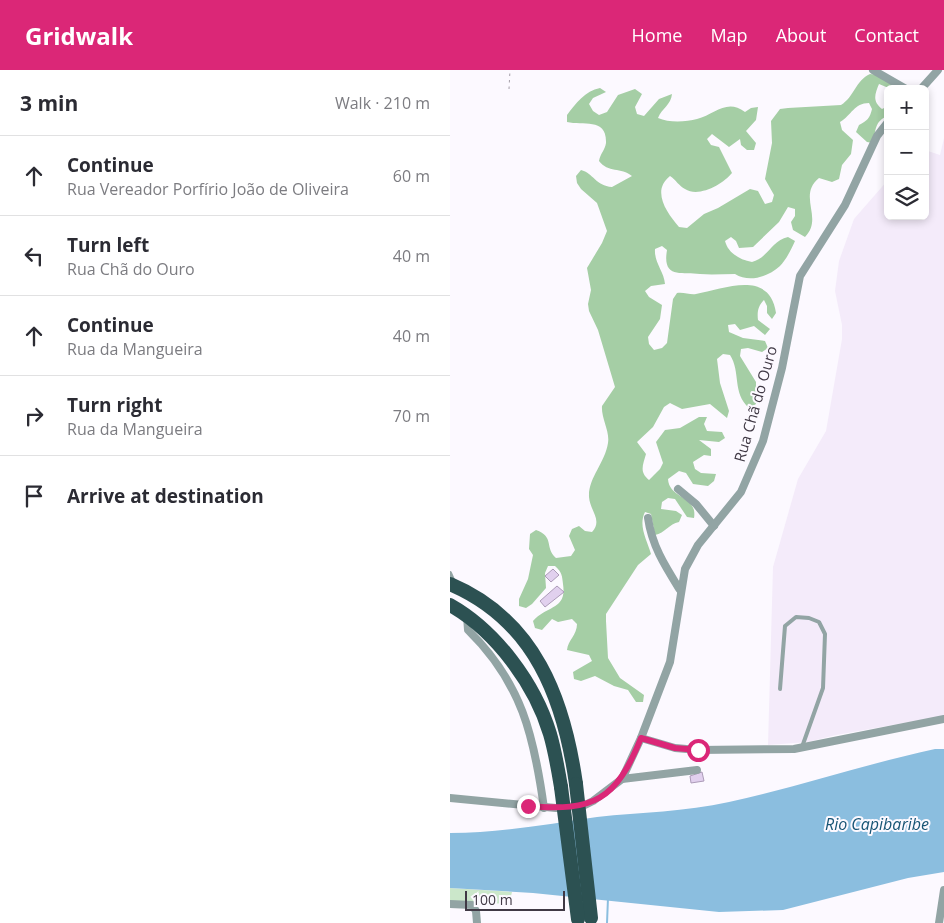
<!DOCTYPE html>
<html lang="en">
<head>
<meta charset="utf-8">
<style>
	:root { --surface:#fff; --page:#f2f2f3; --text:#2b2b33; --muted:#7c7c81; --line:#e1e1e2; --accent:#db2777 }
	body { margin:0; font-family:"Open Sans",sans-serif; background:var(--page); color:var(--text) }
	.controls { position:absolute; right:15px; top:15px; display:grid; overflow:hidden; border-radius:8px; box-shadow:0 2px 8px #0003 }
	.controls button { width:45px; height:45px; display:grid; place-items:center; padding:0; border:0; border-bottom:1px solid var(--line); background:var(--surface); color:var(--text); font:25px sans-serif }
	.scale { position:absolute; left:15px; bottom:12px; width:100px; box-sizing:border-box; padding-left:5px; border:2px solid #403945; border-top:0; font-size:14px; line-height:18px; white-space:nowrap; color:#403945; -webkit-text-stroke:4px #fcf9ff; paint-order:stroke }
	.stop { position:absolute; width:15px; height:15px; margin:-11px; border:4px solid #db2777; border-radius:50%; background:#fff }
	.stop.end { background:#db2777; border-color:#fff; box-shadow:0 1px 5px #0008 }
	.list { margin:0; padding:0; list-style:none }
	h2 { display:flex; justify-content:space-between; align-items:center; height:65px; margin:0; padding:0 20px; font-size:21px }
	h2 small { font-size:16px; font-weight:400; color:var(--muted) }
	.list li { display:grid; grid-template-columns:32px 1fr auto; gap:15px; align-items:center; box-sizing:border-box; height:80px; padding:0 20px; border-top:1px solid var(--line) }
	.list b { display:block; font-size:19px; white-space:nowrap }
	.list p { margin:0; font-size:16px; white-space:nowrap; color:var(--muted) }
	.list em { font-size:16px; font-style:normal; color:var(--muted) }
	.icon { flex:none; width:28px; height:28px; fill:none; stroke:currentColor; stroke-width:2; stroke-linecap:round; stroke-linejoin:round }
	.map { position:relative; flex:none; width:494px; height:853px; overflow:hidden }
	header { display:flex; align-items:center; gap:30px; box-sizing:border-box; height:70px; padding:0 25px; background:var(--accent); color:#fff }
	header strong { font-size:24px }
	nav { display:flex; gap:28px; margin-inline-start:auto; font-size:18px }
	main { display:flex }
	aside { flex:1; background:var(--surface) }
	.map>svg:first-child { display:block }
	.built { fill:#f4ebfa }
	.green { fill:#cbe7ca }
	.forest { fill:#a5cea5 }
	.water { fill:#8bbedf }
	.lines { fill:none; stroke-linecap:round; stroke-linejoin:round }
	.stream { stroke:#8bbedf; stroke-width:2 }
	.building { fill:#e1d0ee; stroke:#ac9bb8 }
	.path { stroke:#a49fa8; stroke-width:1; stroke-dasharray:2.5 4; stroke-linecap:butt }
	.service { stroke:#92a4a4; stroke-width:4 }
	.minor { stroke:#92a4a4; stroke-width:8 }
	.trunk { stroke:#2c5152; stroke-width:14 }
	.trunk-bridge { stroke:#2c5152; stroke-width:14 }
	.route { stroke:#db2777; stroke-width:6 }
	.labels { text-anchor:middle; stroke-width:4; stroke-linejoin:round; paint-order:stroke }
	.street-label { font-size:15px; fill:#403945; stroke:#fcf9ff }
	.water-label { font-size:16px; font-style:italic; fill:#175475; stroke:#fcf9ff }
</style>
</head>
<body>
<header>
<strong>Gridwalk</strong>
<nav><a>Home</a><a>Map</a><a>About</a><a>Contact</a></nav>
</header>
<main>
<aside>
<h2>3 min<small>Walk · 210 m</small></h2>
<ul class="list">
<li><svg class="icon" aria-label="ahead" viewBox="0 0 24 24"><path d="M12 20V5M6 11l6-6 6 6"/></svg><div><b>Continue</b><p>Rua Vereador Porfírio João de Oliveira</p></div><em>60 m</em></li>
<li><svg class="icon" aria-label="left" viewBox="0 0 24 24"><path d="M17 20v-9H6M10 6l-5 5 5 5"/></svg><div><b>Turn left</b><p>Rua Chã do Ouro</p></div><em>40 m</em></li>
<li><svg class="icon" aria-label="ahead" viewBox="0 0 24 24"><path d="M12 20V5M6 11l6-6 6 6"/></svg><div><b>Continue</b><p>Rua da Mangueira</p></div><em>40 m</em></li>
<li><svg class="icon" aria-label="right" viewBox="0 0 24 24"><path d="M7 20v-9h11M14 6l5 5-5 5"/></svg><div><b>Turn right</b><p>Rua da Mangueira</p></div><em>70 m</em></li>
<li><svg class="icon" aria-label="arrive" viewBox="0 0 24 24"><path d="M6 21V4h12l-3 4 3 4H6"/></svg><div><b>Arrive at destination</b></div></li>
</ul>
</aside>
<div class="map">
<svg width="494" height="853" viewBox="0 0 494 853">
	<rect width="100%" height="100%" fill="#fcf9ff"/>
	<path class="built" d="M494 68V646L386 665 358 672 318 675 323 497 348 409 376 361 392 269V255L385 221 389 191 404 149 438 110V146H475V80L490 85Z"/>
	<path class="green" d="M0 818 62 822 59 834 0 831Z"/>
	<path class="forest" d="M420 4 428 5 442 14 441 19 429 14C425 24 422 31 432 39L438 36V46C424 51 426 61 423 73L417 72 406 62 409 55C417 51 420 48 422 39L419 33C404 33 402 45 390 52L392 60 403 70 401 84 392 95 389 109 382 112 369 108C347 126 374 148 355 167L343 160 341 152 345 146V139L338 137 329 152 303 177 289 178 286 171 281 167 275 171C278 183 290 190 302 192 318 188 322 170 338 167L345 171C342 178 336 190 330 196 318 207 299 213 285 204 273 204 262 205 250 204 231 202 212 209 217 180L212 176 205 179C204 193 214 201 215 214L201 216 195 221 199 227 212 235 210 249 198 267 199 274 204 280 212 278 217 273 223 229 227 223C234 222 240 225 246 224 274 219 320 199 326 243L322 249 317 243V236L314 230C308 236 307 242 308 250L320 259 315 265 304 256 290 260 285 254 278 255 279 262 293 268 315 271 318 278 312 282 298 278 291 279 290 286 306 312V334L299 338C282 323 291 302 280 285L273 284 267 289 270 313 279 341 277 348 260 334 232 339 220 333 214 337 203 357 187 372 196 384C193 395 189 402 199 410L210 399 213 393 206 372 215 360 230 358 249 347H257L254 354 257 361 272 362 275 368 269 372 249 370 261 379V386L254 385 243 392 245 399 251 403 266 404 264 411 258 416 243 414 236 403 229 401 218 409C219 429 248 426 244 448L237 447 225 429 218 428 212 432 211 439 226 441 232 445 229 452C219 454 215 463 205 465L201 444 195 442C188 456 197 470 201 484L188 495 156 544V551L158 588 170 608 194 625 193 632H186L178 620 164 616 145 606 131 611 124 609 123 602 142 591 139 585 117 580C118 570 127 565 127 554L122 549 108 552 102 549 92 560 85 558 83 551C97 535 117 540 113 514 112 506 112 502 105 496H98L95 503 96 518 82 534 76 538 69 536V529L78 509 83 485 79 479 80 464 86 460C105 467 94 477 106 488L121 486 125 480 119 466 122 459 129 456 135 461 142 462C153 450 140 441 139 427 138 408 155 393 158 373 160 361 151 348 152 336L165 317 148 260 139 241 138 234 141 220 137 198 152 173 157 161 147 133 131 119 127 113 126 106 131 100C143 103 146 116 162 117L182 106C171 97 158 103 149 91 150 84 155 80 156 73 157 47 133 56 117 52V45C126 33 135 21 150 18L156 22 143 28 139 34 143 41 149 45 157 42 168 25 185 19 192 24 185 37 187 44 194 46 209 29 222 24C221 35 212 38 208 48 219 53 236 52 247 49 265 44 277 28 295 42L301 38 308 37 306 50 296 61 306 73 304 80H297L291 75 290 69 279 77 262 64 257 69 261 75 269 77 282 103C273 114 249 128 235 119 229 116 226 110 220 106 201 121 217 143 229 157L237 158 254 144 268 138 300 119 308 121 315 134 322 132 324 125 315 109 322 73 321 51 330 39 338 38 391 35C404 27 406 10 420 4Z"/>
	<path class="water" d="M485 679H494V802L458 808 333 840 269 842 83 823 0 818V763C50 763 98 754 147 747 191 742 235 742 279 732 349 717 415 694 485 679Z"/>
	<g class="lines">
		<path class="stream" d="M157 853 158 828"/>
	</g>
	<g class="building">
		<path d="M103 499 109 505 101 512 95 506Z"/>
		<path d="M107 516 114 522 95 537 90 531Z"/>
		<path d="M252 702 254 711 241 713 240 706Z"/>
	</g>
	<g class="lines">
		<path class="path" d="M59 19 60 0"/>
		<g class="service">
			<path d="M0 503 4 512"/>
			<path d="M330 619 335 556 346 547 359 548 369 552 375 564 373 618 352 677"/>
		</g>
		<g class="minor">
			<path d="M423 0 456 19"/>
			<path d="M471 19 488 0"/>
			<path d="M228 419 246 434 264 456"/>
			<path d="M198 448C202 476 215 496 230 520"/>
			<path d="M17 546 18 560C72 613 84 666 94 738"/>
			<path d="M191 668 225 678 248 680 344 679 494 649"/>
			<path d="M172 709 247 700"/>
			<path d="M0 728 106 738 135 735 143 731 172 709 191 668 220 592 235 499 248 475 291 422 313 371 332 298 350 206 395 135 427 66 438 52"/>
			<path d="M0 834 22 835 26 841 27 853"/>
			<path d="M489 853 494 820"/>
		</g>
		<g class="trunk">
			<path d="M0 514C85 550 114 629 126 714"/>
			<path d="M0 535C46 561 85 614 100 664 105 681 108 699 111 717"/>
		</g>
		<g class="trunk-bridge">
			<path d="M126 714 141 848"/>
			<path d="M111 717 128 849"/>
		</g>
	</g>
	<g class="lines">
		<path class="route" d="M78 736C144 742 166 730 191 668L225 678 248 680"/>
	</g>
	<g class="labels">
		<g class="street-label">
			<text transform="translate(306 334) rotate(-74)" y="5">Rua Chã do Ouro</text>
		</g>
		<g class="water-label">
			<text x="427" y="760">Rio Capibaribe</text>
		</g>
	</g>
</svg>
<div class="controls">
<button>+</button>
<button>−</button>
<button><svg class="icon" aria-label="layers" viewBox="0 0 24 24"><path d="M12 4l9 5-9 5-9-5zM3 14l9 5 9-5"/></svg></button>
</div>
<div class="scale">100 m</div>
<div class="stop" style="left:248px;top:680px"></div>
<div class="stop end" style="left:78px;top:736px"></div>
</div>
</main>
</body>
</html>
